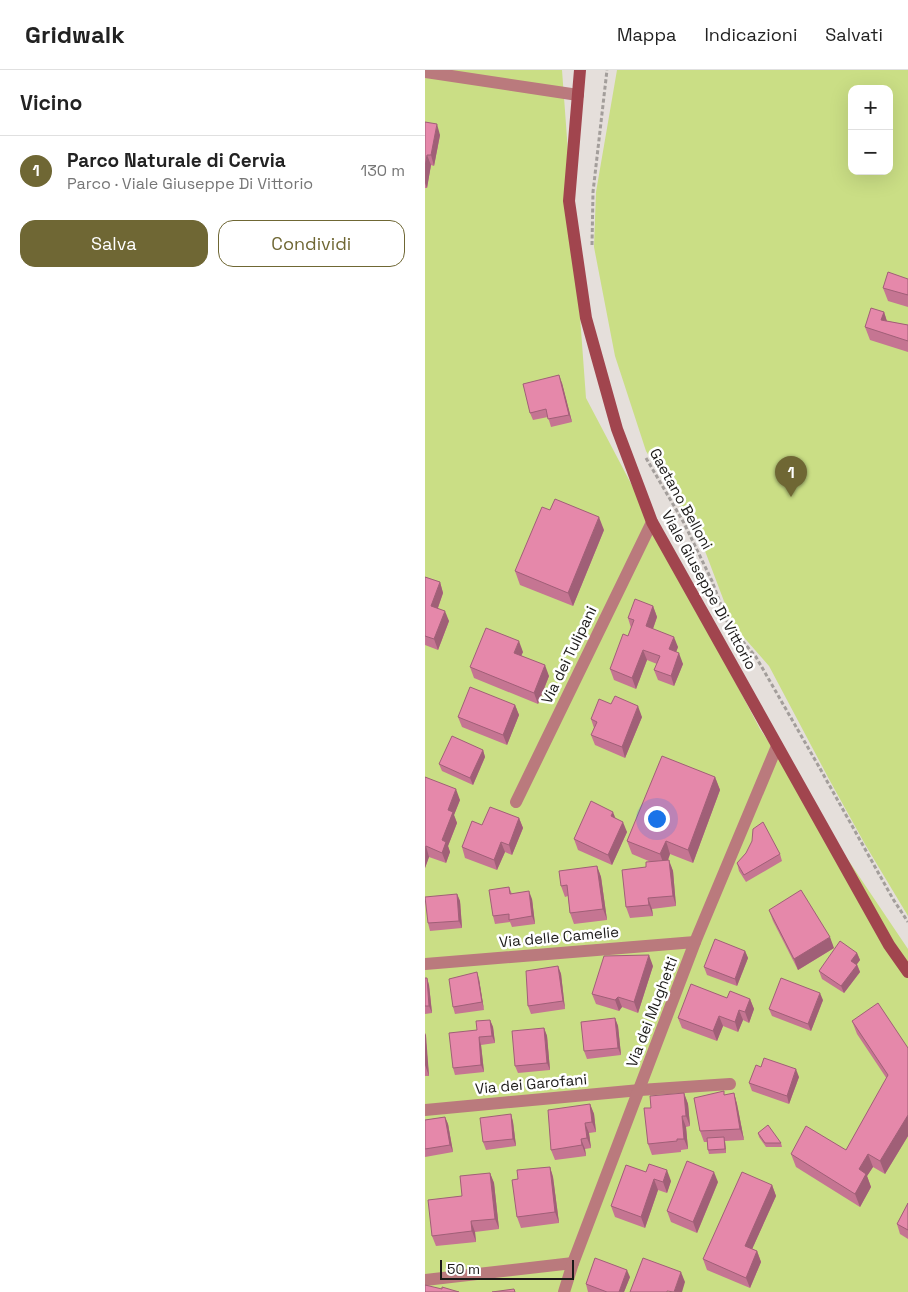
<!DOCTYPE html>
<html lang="it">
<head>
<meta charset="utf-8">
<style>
	:root { --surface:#fff; --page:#f2f2f2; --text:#222; --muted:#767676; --line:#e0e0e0; --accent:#6f6734 }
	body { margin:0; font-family:"Space Grotesk",sans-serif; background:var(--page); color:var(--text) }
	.controls { position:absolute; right:15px; top:15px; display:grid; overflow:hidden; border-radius:10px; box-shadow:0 5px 20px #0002 }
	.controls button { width:45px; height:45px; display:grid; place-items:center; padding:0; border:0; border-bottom:1px solid var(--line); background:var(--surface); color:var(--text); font:25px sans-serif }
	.scale { position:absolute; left:15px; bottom:12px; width:134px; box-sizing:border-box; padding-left:5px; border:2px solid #1c1a19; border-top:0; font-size:14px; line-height:18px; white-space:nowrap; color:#1c1a19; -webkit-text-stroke:4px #fff; paint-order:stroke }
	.you { position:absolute; left:231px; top:748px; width:18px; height:18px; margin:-12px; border:4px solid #fff; border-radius:50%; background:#1a73e8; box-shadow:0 0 0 8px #1a73e833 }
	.badge { display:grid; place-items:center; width:32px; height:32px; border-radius:50%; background:var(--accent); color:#fff; font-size:16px; font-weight:700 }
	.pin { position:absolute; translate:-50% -41px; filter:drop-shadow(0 1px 2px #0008) }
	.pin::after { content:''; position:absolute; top:26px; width:18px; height:15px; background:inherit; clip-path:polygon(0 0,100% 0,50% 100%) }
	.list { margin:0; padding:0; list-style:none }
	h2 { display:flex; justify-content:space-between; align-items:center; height:65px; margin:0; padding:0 20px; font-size:21px }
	h2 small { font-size:16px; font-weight:400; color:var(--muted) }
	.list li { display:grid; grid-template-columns:32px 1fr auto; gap:15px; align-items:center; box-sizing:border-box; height:70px; padding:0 20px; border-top:1px solid var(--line) }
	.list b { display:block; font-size:19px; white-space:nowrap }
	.list p { margin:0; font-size:16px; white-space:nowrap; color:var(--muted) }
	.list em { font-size:16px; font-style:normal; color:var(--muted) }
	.actions { display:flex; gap:10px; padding:15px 20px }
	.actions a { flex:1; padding:11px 0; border:1px solid var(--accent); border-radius:15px; text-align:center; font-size:18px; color:var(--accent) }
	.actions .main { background:var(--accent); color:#fff }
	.map { position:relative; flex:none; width:483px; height:1222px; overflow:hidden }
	header { display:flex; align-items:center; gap:30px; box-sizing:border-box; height:70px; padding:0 25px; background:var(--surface); border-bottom:1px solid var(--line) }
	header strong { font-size:24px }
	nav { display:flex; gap:28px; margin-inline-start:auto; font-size:18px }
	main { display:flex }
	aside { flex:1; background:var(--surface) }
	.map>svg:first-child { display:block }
	.green { fill:#cade85; fill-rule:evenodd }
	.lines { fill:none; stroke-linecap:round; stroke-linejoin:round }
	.path { stroke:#a39e9b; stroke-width:3; stroke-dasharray:4 2.5; stroke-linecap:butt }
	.street { stroke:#ba7a7d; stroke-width:12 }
	.secondary { stroke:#a1454e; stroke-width:12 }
	.wall { fill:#c57592 }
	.shaded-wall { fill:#a05f77 }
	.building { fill:#e588aa; stroke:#a05f77 }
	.labels { text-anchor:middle; stroke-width:5; stroke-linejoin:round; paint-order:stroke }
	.street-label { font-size:15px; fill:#1c1a19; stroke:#fff }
</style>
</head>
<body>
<header>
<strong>Gridwalk</strong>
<nav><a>Mappa</a><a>Indicazioni</a><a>Salvati</a></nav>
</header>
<main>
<aside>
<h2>Vicino<small></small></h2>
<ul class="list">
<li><span class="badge">1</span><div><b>Parco Naturale di Cervia</b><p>Parco · Viale Giuseppe Di Vittorio</p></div><em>130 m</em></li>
</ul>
<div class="actions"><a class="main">Salva</a><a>Condividi</a></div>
</aside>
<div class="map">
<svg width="483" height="1222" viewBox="0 0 483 1222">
	<rect width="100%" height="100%" fill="#e5dfdb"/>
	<g class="green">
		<path d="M0 0H137L161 328 335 659 483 879V1222H0Z"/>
		<path d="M192 0H483V846L441 776 405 711 344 596 308 555 277 473 221 381 190 286 169 177 171 122ZM427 19H464V101H427Z"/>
	</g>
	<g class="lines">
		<g class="path">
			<path d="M167 175 168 122 182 0"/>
			<path d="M221 388 259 453 287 511 303 554 331 587 393 695 468 829 483 852"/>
		</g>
		<g class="street">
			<path d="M0 2 153 25"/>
			<path d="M91 732 227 452"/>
			<path d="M0 894 270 872"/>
			<path d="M0 1040 215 1020 305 1014"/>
			<path d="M0 1210 148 1193"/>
			<path d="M139 1222 148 1193 270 872 352 676"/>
		</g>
		<path class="secondary" d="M155 0 144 131 161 248 192 359 227 452 464 875 483 902"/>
	</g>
	<g class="wall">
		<path d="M0 52 15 65 9 96 6 95 2 118H0Z"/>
		<path d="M483 209V237L463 231 458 218Z"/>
		<path d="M459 242 462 251 483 255V282L445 270 440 257Z"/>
		<path d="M137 313 147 352 126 357 123 347 108 350 105 343Z"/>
		<path d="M179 460 148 536 95 515 90 501Z"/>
		<path d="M0 507 15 512 18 523 13 538 24 551 13 580 0 575Z"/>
		<path d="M228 536 232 547 228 559 253 577 251 582 258 594 249 616 233 610 229 600 232 594 222 590 211 619 189 610 185 599 203 566 206 558 203 548Z"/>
		<path d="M98 582 96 585 124 606 113 634 49 608 45 597Z"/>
		<path d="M186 634 217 647 200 688 170 675 166 665 169 658 166 649Z"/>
		<path d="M90 635 94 645 82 675 37 657 33 647Z"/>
		<path d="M58 680 60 687 48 715 17 701 14 694Z"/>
		<path d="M0 707 35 730 29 745 32 753 23 776 25 782 21 793 4 787 0 798Z"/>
		<path d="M290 707 295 720 268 793 245 784 243 790 248 801 251 836 227 839 228 846 205 848 201 837 226 792 207 784 202 771Z"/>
		<path d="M94 748 98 758 87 785 80 782 72 800 40 788 37 777 57 755Z"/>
		<path d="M191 749 202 762 187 795 153 780 149 769Z"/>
		<path d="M355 784 357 791 321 812 314 801 312 793Z"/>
		<path d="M172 796 176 807 182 850 149 854 145 843 143 826 140 827 136 816Z"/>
		<path d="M84 817 87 824 107 829 110 854 87 857 85 852 70 854 68 846Z"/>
		<path d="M32 824 35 831 37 858 5 861 3 853Z"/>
		<path d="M344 840 409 878 373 900 348 851Z"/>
		<path d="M320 881 323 888 312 916 282 905 279 897Z"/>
		<path d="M432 883 435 890 432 894 435 902 419 923 397 909 394 901Z"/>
		<path d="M133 896 136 904 140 939 106 944 103 936Z"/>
		<path d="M228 896 213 943 197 937 194 941 171 934 167 924Z"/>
		<path d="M0 908H2L4 915 7 943 0 944Z"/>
		<path d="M54 909 59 940 30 944 28 937Z"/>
		<path d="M302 928 325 929 329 939 324 953 318 950 313 962 298 956 292 971 257 958 253 948Z"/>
		<path d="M398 930 386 961 347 946 344 939Z"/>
		<path d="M190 948 193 956 196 985 162 989 159 981Z"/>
		<path d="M65 950 68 957 70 973 56 975 59 1002 30 1005 28 998Z"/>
		<path d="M427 951 483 978V1066L460 1104 448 1097 442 1106 446 1117 435 1137 371 1097 366 1084 421 1080 462 1009 432 964Z"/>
		<path d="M119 958 122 966 125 1000 93 1003 90 996Z"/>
		<path d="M0 963 4 1006H0Z"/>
		<path d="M336 997 374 1007 364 1034 327 1021 324 1013Z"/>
		<path d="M259 1023 263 1034 265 1056 261 1057 263 1079 256 1080V1082L227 1085 223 1074 226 1038Z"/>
		<path d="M309 1023 312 1034 319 1070 300 1071 301 1083 284 1084 283 1080 282 1072H279L275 1061 300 1025Z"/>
		<path d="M165 1034 169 1044 171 1062 164 1063 166 1078 160 1079 161 1086 130 1090 126 1080Z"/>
		<path d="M86 1044 88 1052 91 1076 61 1080 58 1072Z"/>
		<path d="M20 1047 23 1054 28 1082 0 1087V1050Z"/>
		<path d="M333 1063 356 1073 357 1077H341L334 1067Z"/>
		<path d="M201 1095 246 1111 242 1123 233 1120 220 1158 190 1147 186 1136Z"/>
		<path d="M125 1097 128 1107 134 1153 96 1158 92 1147 93 1109Z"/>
		<path d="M65 1103 69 1113 74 1159 50 1162 51 1172 11 1176 7 1166Z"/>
		<path d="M293 1112 272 1163 246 1152 242 1141Z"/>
		<path d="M347 1115 351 1126 327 1179 332 1181 336 1192 325 1218 282 1200 278 1189Z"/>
		<path d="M483 1133V1169L475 1164 472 1154Z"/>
		<path d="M205 1207 199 1222H163L161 1214Z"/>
	</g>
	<g class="shaded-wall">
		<path d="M12 54 15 65 9 96 6 85Z"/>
		<path d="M2 85 6 95 2 118 0 113V97Z"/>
		<path d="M459 242 463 255 456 250Z"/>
		<path d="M134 305 137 313 147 352 144 345Z"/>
		<path d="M174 447 179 460 148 536 143 523Z"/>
		<path d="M15 512 18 523 10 546 6 536Z"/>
		<path d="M228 536 232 547 225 567 221 556Z"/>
		<path d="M20 541 24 551 13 580 9 569Z"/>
		<path d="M249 567 253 577 248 590 244 579Z"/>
		<path d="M94 571 98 582 93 593 89 583Z"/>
		<path d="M218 580 222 590 211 619 207 608Z"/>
		<path d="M254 583 258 594 249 616 246 606Z"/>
		<path d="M120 595 124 606 113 634 109 623Z"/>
		<path d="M90 635 94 645 82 675 78 665Z"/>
		<path d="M213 636 217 647 200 688 197 677Z"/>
		<path d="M58 680 60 687 48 715 45 708Z"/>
		<path d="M290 707 295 720 268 793 263 780Z"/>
		<path d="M31 719 35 730 29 745 32 753 23 776 25 782 21 793 17 783V770L23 740Z"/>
		<path d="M188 742 192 752 186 746Z"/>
		<path d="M94 748 98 758 87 785 84 775Z"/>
		<path d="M198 752 202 762 187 795 183 785Z"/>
		<path d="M241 771 245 784 240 798 235 784Z"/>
		<path d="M76 772 80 782 72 800 69 790Z"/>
		<path d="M1 776 4 787 0 798V778Z"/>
		<path d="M244 790 248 801 251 836 248 826Z"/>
		<path d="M172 796 176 807 182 850 178 839Z"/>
		<path d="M104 821 107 829 110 854 107 846Z"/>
		<path d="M32 824 35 831 37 858 34 851Z"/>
		<path d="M223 828 227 839 228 846 224 835Z"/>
		<path d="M405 867 409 878 373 900 369 889Z"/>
		<path d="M320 881 323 888 312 916 310 909Z"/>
		<path d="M432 883 435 890 429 898 426 891Z"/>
		<path d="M224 885 228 896 213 943 209 932Z"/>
		<path d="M432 895 435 902 419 923 416 916Z"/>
		<path d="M133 896 136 904 140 939 138 931Z"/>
		<path d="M52 902 54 909 59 940 57 932Z"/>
		<path d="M2 908 4 915 7 943 4 936Z"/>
		<path d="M395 923 398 930 386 961 383 954Z"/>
		<path d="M193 927 197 937 194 941 190 930Z"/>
		<path d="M325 929 329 939 324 953 320 942Z"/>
		<path d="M314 940 318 950 313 962 310 952Z"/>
		<path d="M294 946 298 956 292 971 288 961Z"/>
		<path d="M190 948 193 956 196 985 193 978Z"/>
		<path d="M65 950 68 957 70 973 67 966Z"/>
		<path d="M119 958 122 966 125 1000 122 993Z"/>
		<path d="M0 963 1 965 4 1006 0 995Z"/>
		<path d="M54 967 56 975 59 1002 56 995Z"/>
		<path d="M371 999 374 1007 364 1034 362 1026Z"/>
		<path d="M259 1023 263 1034 265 1056 261 1046Z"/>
		<path d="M309 1023 312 1034 319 1070 315 1059Z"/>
		<path d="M165 1034 169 1044 171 1062 167 1052Z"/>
		<path d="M86 1044 88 1052 91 1076 88 1069Z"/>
		<path d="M483 1045V1066L460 1104 455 1091Z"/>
		<path d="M257 1046 261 1057 263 1079 259 1069Z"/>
		<path d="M20 1047 23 1054 28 1082 25 1075Z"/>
		<path d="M160 1053 164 1063 166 1078 162 1068Z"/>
		<path d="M299 1067 300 1071 301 1083 300 1079Z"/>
		<path d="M156 1069 160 1079 161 1086 157 1075Z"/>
		<path d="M443 1084 448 1097 442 1106 446 1117 435 1137 430 1124 434 1099Z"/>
		<path d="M125 1097 128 1107 134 1153 130 1142Z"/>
		<path d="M242 1100 246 1111 242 1123 238 1112Z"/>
		<path d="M289 1102 293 1112 272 1163 268 1152Z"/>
		<path d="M65 1103 69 1113 74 1159 70 1149Z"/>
		<path d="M229 1109 233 1120 220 1158 216 1147Z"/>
		<path d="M347 1115 351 1126 324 1186 320 1176Z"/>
		<path d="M46 1151 50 1162 51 1172 47 1161Z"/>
		<path d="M332 1181 336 1192 325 1218 321 1208Z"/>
		<path d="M202 1200 205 1207 199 1222H194Z"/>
		<path d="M256 1202 260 1212 257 1222H249Z"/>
	</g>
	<g class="building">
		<path d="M0 52 12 54 6 85H2L0 97Z"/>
		<path d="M463 202 483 209V225L458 218Z"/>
		<path d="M446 238 459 242 456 250 483 255V271L440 257Z"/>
		<path d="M134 305 144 345 123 349 121 339 105 343 98 314Z"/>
		<path d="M130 429 174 447 143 523 90 501 117 437 125 440Z"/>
		<path d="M0 507 15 512 6 536 20 541 9 569 0 566Z"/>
		<path d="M210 529 228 536 221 556 249 567 244 579 254 583 246 606 229 600 235 586 218 580 207 608 185 599 198 564 203 566 209 550 203 548Z"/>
		<path d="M61 558 94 571 89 583 120 595 109 623 45 597Z"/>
		<path d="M45 617 90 635 78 665 33 647Z"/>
		<path d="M190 626 213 636 197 677 166 665 172 652 166 649 174 629 186 634Z"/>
		<path d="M27 666 58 680 45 708 14 694Z"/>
		<path d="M237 686 290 707 263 780 241 771 235 784 202 771Z"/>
		<path d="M0 707 31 719 23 740 28 742 17 770 21 772 17 783 1 776 0 778Z"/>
		<path d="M166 731 188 742 186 746 198 752 183 785 149 769Z"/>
		<path d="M65 737 94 748 84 775 76 772 69 790 37 777 47 751 57 755Z"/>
		<path d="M338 752 355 784 319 805 312 793 321 783 327 771 328 759Z"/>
		<path d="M244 790 248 826 223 828 224 835 201 837 197 800 221 797V792Z"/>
		<path d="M172 796 178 839 145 843 142 815 136 816 134 801Z"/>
		<path d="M84 817 85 824 104 821 107 846 84 850V844L68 846 64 820Z"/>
		<path d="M376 820 405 867 369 889 344 840Z"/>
		<path d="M32 824 34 851 3 853 0 827Z"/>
		<path d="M290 869 320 881 310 909 279 897Z"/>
		<path d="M415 871 432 883 426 891 432 895 416 916 394 901Z"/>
		<path d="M224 885 209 932 193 927 190 930 167 924 179 886Z"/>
		<path d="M133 896 138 931 103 936 101 901Z"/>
		<path d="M52 902 57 932 28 937 24 909Z"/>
		<path d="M0 908H2L4 936H0Z"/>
		<path d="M356 908 395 923 383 954 344 939Z"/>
		<path d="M266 914 302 928 305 921 325 929 320 942 314 940 310 952 294 946 288 961 253 948Z"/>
		<path d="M453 933 483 978V1045L455 1091 443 1084 434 1099 441 1104 430 1124 366 1084 381 1056 421 1080 463 1005 427 951Z"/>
		<path d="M190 948 193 978 159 981 156 952Z"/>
		<path d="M65 950 67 966 54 967 56 995 28 998 24 963 52 960 51 951Z"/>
		<path d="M119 958 122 993 90 996 87 961Z"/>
		<path d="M339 988 371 999 362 1026 324 1013 331 995 336 997Z"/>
		<path d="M299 1021V1025L309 1023 315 1059 275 1061 269 1028Z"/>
		<path d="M259 1023 261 1046H257L259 1069H252V1071L223 1074 219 1038H226L225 1026Z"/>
		<path d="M165 1034 167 1052 160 1053 162 1068 156 1069 157 1075 126 1080 123 1040Z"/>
		<path d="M86 1044 88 1069 58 1072 55 1048Z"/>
		<path d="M20 1047 25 1075 0 1079V1050Z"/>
		<path d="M343 1055 356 1073H340L333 1063Z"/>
		<path d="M299 1067 300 1079 283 1080 282 1068Z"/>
		<path d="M262 1091 289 1102 268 1152 242 1141Z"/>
		<path d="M224 1094 242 1100 238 1112 229 1109 216 1147 186 1136 201 1095 221 1102Z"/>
		<path d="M125 1097 130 1142 92 1147 87 1110 93 1109 92 1100Z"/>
		<path d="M317 1102 347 1115 320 1176 332 1181 321 1208 278 1189Z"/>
		<path d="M65 1103 70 1149 46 1151 47 1161 7 1166 3 1130 37 1126 35 1106Z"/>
		<path d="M483 1133V1160L472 1154Z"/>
		<path d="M170 1188 202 1200 194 1222H182L161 1214Z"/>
		<path d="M218 1188 256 1202 249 1222 242 1221V1222H205Z"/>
		<path d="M0 1215 17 1219V1217L34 1222H0Z"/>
		<path d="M89 1219 90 1222H67Z"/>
	</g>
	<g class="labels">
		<g class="street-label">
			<text transform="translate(256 429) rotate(61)" y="5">Gaetano Belloni</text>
			<text transform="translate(284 520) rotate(61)" y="5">Viale Giuseppe Di Vittorio</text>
			<text transform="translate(144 585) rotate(-64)" y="5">Via dei Tulipani</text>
			<text transform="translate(134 867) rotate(-5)" y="5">Via delle Camelie</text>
			<text transform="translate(227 942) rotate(-69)" y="5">Via dei Mughetti</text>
			<text transform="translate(106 1014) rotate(-5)" y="5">Via dei Garofani</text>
		</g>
	</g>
</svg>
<div class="controls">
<button>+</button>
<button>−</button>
</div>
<div class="scale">50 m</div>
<div class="you"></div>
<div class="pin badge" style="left:366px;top:427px">1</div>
</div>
</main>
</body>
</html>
